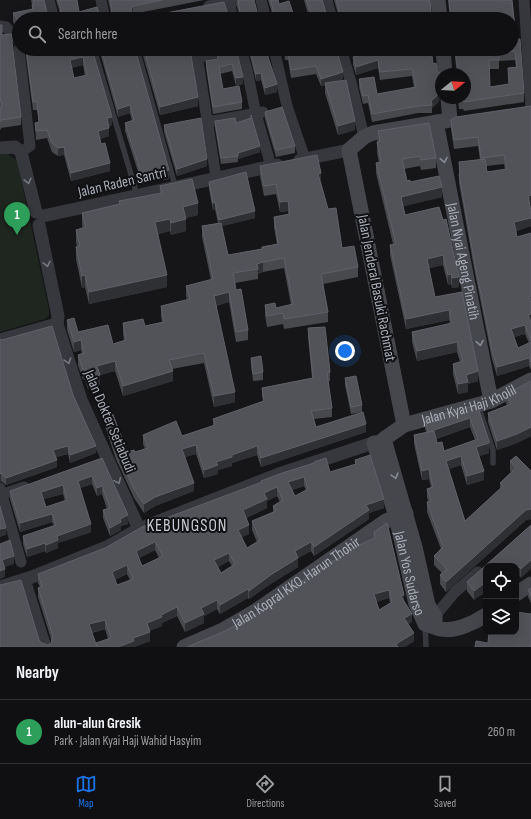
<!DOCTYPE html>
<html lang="en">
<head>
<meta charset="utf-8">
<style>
	:root { --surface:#101012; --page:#1e1e20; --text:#f1f3f6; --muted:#9c9d9f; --line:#303032; --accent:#1a73e8 }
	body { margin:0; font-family:"Sofia Sans Condensed",sans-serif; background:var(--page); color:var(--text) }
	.controls { position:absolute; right:12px; bottom:12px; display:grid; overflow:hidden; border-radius:8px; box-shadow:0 4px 16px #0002 }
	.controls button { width:36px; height:36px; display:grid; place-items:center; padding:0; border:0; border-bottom:1px solid var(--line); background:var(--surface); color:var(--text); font:20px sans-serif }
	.compass { position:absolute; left:435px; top:68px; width:36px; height:36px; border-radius:50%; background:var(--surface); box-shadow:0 4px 16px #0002; rotate:72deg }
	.you { position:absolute; left:345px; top:351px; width:14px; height:14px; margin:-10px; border:3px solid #fff; border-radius:50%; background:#1a73e8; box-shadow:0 0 0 6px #1a73e833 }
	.badge { display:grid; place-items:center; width:26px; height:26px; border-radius:50%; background:var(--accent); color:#fff; font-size:13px; font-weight:700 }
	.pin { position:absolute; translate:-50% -33px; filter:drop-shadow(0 1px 2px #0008) }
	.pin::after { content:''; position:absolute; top:21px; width:14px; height:12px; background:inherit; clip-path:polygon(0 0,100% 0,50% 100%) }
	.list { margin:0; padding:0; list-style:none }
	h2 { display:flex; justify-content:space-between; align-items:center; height:52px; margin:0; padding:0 16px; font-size:17px }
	h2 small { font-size:13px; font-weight:400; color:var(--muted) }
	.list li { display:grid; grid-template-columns:26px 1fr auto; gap:12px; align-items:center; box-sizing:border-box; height:64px; padding:0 16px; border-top:1px solid var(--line) }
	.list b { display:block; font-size:15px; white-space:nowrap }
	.list p { margin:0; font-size:13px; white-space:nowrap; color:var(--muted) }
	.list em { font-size:13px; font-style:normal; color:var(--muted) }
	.icon { flex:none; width:22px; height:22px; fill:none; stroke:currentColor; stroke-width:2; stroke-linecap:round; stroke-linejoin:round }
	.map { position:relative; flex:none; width:531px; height:647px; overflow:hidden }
	.search { position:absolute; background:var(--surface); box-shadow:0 4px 16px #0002; left:12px; right:12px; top:12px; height:44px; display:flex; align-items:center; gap:10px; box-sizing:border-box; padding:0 14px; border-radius:22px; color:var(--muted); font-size:15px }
	.sheet { height:116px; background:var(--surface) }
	nav { display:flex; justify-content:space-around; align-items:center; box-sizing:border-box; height:56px; border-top:1px solid var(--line); background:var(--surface); font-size:11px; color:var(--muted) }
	nav a { display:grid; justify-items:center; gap:2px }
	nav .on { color:var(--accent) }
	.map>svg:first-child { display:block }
	.green { fill:#1e261f }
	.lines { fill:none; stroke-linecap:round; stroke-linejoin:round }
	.service { stroke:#37383d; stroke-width:5.5 }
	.minor { stroke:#37383d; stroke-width:11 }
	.tertiary { stroke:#37383d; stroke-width:13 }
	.secondary { stroke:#45474d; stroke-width:15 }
	.wall { fill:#47494d; fill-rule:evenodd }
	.shaded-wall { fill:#2f3033 }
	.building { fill:#525359; stroke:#5f6168; fill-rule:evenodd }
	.oneway { stroke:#858993 }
	.oneway2 { stroke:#757881 }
	.labels { text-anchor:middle; stroke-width:4; stroke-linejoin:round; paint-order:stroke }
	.street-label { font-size:15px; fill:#a8adb8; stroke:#111113 }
	.quarter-label { font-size:17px; letter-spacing:1px; fill:#c9ccd4; stroke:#111113 }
</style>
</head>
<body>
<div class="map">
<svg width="531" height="647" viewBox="0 0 531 647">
	<rect width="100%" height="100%" fill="#161618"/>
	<path class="green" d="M8 154 17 161 49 309V315L45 319 0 332V155Z"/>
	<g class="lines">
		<g class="service">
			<path d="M94 49 137 195"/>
			<path d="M137 49 175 186"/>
			<path d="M478 405 493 450V463"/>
			<path d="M425 625 426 647"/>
		</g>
		<g class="minor">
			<path d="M49 0 54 19"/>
			<path d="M101 0 105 19"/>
			<path d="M261 0 266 19"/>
			<path d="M327 0 332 19"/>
			<path d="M524 0 531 108"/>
			<path d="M229 2 233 19"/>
			<path d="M209 6 238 0"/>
			<path d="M0 26 6 27 19 41"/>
			<path d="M19 49 30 146 21 152"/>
			<path d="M196 49 216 177"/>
			<path d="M241 49 247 70 256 114 271 166"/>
			<path d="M274 49 287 106 305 159"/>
			<path d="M341 49 351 82 364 137"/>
			<path d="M197 58 231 49"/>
			<path d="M207 122 263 112"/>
			<path d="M0 488 21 562"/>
			<path d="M0 495 24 487"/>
			<path d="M25 579 46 647"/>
			<path d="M435 616 455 592 478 572"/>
		</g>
		<g class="tertiary">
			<path d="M0 148 15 147 21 152 36 212"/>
			<path d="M300 160 349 150"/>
			<path d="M43 216 277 165"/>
			<path d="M57 324 81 400 139 529"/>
			<path d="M0 340 57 324 58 316 39 225"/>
			<path d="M0 587 32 577 109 546 139 529 279 474 382 440"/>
		</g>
		<g class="secondary">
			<path d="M438 0 440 19"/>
			<path d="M443 49 445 74"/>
			<path id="s1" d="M436 122 491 401"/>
			<path d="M404 425 349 150 364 137 373 133 450 120 448 98"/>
			<path id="s2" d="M374 443 396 517 416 604 425 624C431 625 435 628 441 629 455 632 474 623 486 615"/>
			<path d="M516 594 531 584"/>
			<path id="s3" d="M432 625 435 620V616L428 605 415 547 384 439 404 425 491 401 531 380"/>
			<path id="s4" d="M184 647 221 631 254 612 386 521 406 513"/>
		</g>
	</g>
	<g class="wall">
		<path d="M31 0H44L47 13 49 16 55 18 59 15 60 13 56 0H77L79 12 100 16 106 18 110 16 111 13 108 0H204L133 14V15L139 18 228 15 234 18 239 14 237 7V0L259 19H19V30L13 22V13L32 9V5Z"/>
		<path d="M268 0H278L279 4 295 19H271L272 13Z"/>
		<path d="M304 0H322L327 16 334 18 337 16 338 14 334 0H430L431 13 436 19H297V17L308 14Z"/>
		<path d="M448 0H512L524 93V102L464 111 463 109H459L458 98H465V74H457L454 49H512V19H450ZM515 60 516 67 508 68 509 84 490 87 489 69H499V61Z"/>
		<path d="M0 25 2 35 13 45V47L21 117V125L1 128V129L0 130Z"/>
		<path d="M25 49H84L112 125 109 126V136L100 139 110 171 71 181 64 155 58 156 52 152 47 138 36 140 35 123 39 122 37 110H33ZM83 65 85 76 74 78 71 68Z"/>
		<path d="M99 49H135L169 179 164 180 163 177 142 184 125 131V123L132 121 130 113 118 117Z"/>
		<path d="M141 49H190L198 106 160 115Z"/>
		<path d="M230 49 243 84 236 86 232 71 220 74 223 89 242 102V109L213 114 206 68V61L217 59V53Z"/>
		<path d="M249 49H268L269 61 277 92 265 95 261 80 256 81 249 52Z"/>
		<path d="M284 49H336L343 79 337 81 355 130 338 135 325 93V85L321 86 316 74 291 78 288 60H285Z"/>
		<path d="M362 49H431L433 64 440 95 439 101 432 108V113H418L372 122 368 103 363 104 359 87V79L377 94 414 88 412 76 380 80 378 68 356 75 353 65V57L363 54Z"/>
		<path d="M531 106 530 204 531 226 516 231 517 237 531 233V370L529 366 497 376 492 359 474 268 459 183V162L480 160 478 146 454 149 451 129V120ZM504 164 505 170 487 172 486 166ZM525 334 529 343 518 348 514 337Z"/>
		<path d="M265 112 295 146V153L276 157 265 119Z"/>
		<path d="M215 121 236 123 260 152 238 159V162L221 164 215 128Z"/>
		<path d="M164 125 207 166 177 176 164 132Z"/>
		<path d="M378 131 436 158V168L421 170 420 166 404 169 407 181 442 197 403 206 405 215 439 207 459 287 452 288 451 284 448 285 443 265 429 268 435 297 462 292 478 381 468 384V392L458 394 453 374V364L460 362 457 352 417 361 412 342V332L450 324 449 320 406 329 390 255V245L393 244 376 173V163H379L377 152Z"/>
		<path d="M260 166 321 182 328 209 342 248 358 267V277L323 284 328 312V322L284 329 283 324 267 327 265 315V305L276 308 291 305 284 268 263 272 258 274V279L235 283 236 290 248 330V340L236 342 229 302 216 306 235 402 214 407 204 363 172 369 173 381 123 396 115 371 100 375V385L88 389 85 380H83L78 365V355L82 354 81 350 74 352 67 330V320L78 332 113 344 124 341 123 334V323L145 326 162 322 161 316V306L187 300 186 296V286L211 280 202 237V226L218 223 215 209 213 210 209 189V182L255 218 222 226 228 255 262 249V247L277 244 274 227V217L288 215V211L280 212 276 194 264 196 260 176Z"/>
		<path d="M160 186 198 215 186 218V231L171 235 170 231 158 234 167 287 89 304 85 287 82 288 76 259V247H77L76 242V230L83 228 82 225V213L119 204V201L160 194Z"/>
		<path d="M308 328 330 372V381H328L332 408V417L314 419 316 427 366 432 261 467 257 455 232 463V466L218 470V474L204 478 196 454 185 457 194 491 155 506 144 513 134 498 116 459 104 423V415L127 452H135L145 449 143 444V435L182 436 213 426V419L263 401 262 396V388L312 378 308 337Z"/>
		<path d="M0 339 73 395 96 453 70 463 68 454 56 457 57 467 6 485 1 481 0 482Z"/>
		<path d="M251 358 263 372V380L253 381 251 365Z"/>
		<path d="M345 378 362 405V412L351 414 345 385Z"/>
		<path d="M531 381V436L517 443 497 450 488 422V413L507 405 506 403V394Z"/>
		<path d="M477 405 489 453 479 456 484 480 467 485 461 465 449 469 465 521 500 489V483L511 472 510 471V461L531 471V519L526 520 446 592 440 584V575L442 573 434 565V556L441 549 427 512V502H429L427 498V489L431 487 429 479 422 480 414 444V435L426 432 425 428V419ZM470 427 475 440 444 451 437 443 436 439Z"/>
		<path d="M102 458 128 524 121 526V530L110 536 103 518V510L107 509 102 494 97 496 92 484 80 488 91 532 58 543V548L46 553 45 551 27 557 23 544V536L54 526 52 522 20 532 10 499V491ZM63 494 65 501 46 507 43 499Z"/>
		<path d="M355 460 384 508 369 513V519L314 556 311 551 298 558V567L272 583 249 599 248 598 220 614 217 609 204 616V623L185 632 177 616 162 623V626L149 631 150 641 134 647H0L39 640 42 643 48 645 51 643 52 642 38 597V588L40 587 38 583V574L105 548 261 482V481L314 464V462L330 472 355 465ZM304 486 306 490 295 496 292 490ZM277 496 280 502 273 506V512L252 521V530L257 542 247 548 241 537 249 534 246 518 267 508V501ZM155 550 159 558 142 566 139 558ZM229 561 232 566 221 573 218 567ZM127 574 130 580 117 585 115 580ZM105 629 108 639 96 644 92 633Z"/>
		<path d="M531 525 521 578 520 576 486 566 474 600 467 591V582Z"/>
		<path d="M374 532 404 601 412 622 408 624 414 641 405 647H187L225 631 271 605V603L283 596V594L342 557V554L374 539ZM389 598 390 603 379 610 376 602Z"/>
		<path d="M531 588V603L528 597V590Z"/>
	</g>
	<g class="shaded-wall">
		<path d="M133 6V14L131 17V9Z"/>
		<rect x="267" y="54" width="2" height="7"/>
		<path d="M83 57V65L70 68V60Z"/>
		<path d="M378 60V68L356 75V67Z"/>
		<path d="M343 72V79L326 85 325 83V85L321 86V79Z"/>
		<path d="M261 73V80L256 81V74Z"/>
		<path d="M243 77V84L236 86V78Z"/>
		<path d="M277 84V92L265 95V88Z"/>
		<path d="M441 86V93L440 95 439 101 432 108 431 101Z"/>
		<path d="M198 97V106L160 115V107Z"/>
		<path d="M130 105V113L118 117V109Z"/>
		<path d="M112 117V125L107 126V118Z"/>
		<path d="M355 121V130L338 135V126Z"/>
		<path d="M109 128V136L98 139V131Z"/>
		<path d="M260 146V152L238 159V153Z"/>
		<path d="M64 147V155L58 156V148Z"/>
		<path d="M207 159V166L177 176V169Z"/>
		<path d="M110 163V171L71 181V173Z"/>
		<path d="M163 169V177L142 184V176Z"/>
		<path d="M169 170V179L164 180V172Z"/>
		<path d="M321 173V183L318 174Z"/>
		<path d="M442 187V197L401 207V197Z"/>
		<path d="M531 195V204H528V196Z"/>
		<path d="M288 201V211L280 212V202Z"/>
		<path d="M215 202V209L213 210V203Z"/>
		<path d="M198 203V215L183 219V207Z"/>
		<path d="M255 211V218L219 227V220Z"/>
		<path d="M531 218V226L514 231V222Z"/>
		<path d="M170 219V231L155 234V222Z"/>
		<path d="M186 219V231L171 235V223Z"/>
		<path d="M443 255V265L427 269V259Z"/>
		<path d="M263 262V272L258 274 257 264Z"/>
		<path d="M451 274V284L448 285V275Z"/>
		<path d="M85 275V287L82 288V276Z"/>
		<path d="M167 275V287L89 304V292Z"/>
		<path d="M459 277V287L452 288V278Z"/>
		<path d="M229 292V302L214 306V296Z"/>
		<path d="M449 310V320L406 329V319Z"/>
		<path d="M531 314V323L528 315Z"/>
		<path d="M525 325V334L511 338V329Z"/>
		<path d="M81 340V350L74 352V342Z"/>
		<path d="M457 342V352L417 361V351Z"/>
		<path d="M529 358V366L497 376V367Z"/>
		<path d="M115 361V371L100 375V385L88 389V379L97 366Z"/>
		<rect x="83" y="370" width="2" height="10"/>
		<path d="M173 371V381L123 396V386Z"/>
		<path d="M478 371V381L468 384V392L458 394V384L466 375Z"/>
		<path d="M235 392V402L214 407V396Z"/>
		<path d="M470 418V427L428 441V432Z"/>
		<path d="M366 424V432L261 467V458Z"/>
		<path d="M531 427V436L517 443 497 450V441Z"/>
		<path d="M489 443V453L476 457V447Z"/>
		<path d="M196 445V454L182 458V449Z"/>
		<path d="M68 446V454L53 458V450Z"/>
		<path d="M96 446V453L70 463V455Z"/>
		<path d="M257 446V455L232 463V466L218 470V474L204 478V470L216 462 232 455Z"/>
		<path d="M461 456V465L446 470V461Z"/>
		<path d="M57 460V467L6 485V478Z"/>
		<path d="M429 469V479L422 480V471Z"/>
		<path d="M484 471V480L467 485V476Z"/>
		<path d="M1 473V481L0 482V474Z"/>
		<path d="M92 476V484L78 489V481Z"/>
		<path d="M304 477V486L288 491V482Z"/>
		<path d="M194 483V491L155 506 144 513V504L155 497Z"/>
		<path d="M63 485V494L41 500V492Z"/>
		<path d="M102 486V494L97 496V488Z"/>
		<path d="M277 487V496L267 501V508L243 519V510L264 493Z"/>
		<path d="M384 499V508L369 513V519L314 556V547L366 505Z"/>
		<path d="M531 509V519L526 520 446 592V582L526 510Z"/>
		<path d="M52 514V522L20 532V523Z"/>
		<path d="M128 515V524L121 526V530L110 536V528L120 519Z"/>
		<path d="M91 524V532L58 543V548L46 553V545L57 536Z"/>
		<path d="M249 525V534L238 539V530Z"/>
		<path d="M6 528V535L0 537V529Z"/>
		<path d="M155 542V550L136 560V551Z"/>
		<path d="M311 542V551L295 560V551Z"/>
		<path d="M45 543V551L27 557V549Z"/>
		<path d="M229 553V561L214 569V560Z"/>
		<path d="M14 556V564L2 568V560Z"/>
		<path d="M298 558V567L272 583 249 599V591L272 574Z"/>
		<path d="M531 560V569L521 578V569Z"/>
		<path d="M127 565V574L112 581V572Z"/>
		<path d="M520 567V576L516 579V570Z"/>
		<path d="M5 569V577L0 579V571Z"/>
		<path d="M486 582V592L474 600V591Z"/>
		<path d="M248 589V598L220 614V605Z"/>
		<path d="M389 590V598L374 603V594Z"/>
		<path d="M404 595V603L401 596Z"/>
		<path d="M217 600V609L204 616V623L185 632V623L201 608Z"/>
		<path d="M177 607V616L162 623V626L147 632V623L161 615Z"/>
		<path d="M412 614V622L404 626V618Z"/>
		<path d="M105 620V629L89 633V624Z"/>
		<path d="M150 632V641L134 647H118L133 638Z"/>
		<path d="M414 633V641L405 647H396V644Z"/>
	</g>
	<g class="building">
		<path d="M33 0H44L47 13 49 16 55 18 59 15 61 9 58 0H77L79 12 97 7 100 16 106 18 110 16 112 9 110 0H162L133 6 131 9 132 15 139 18 224 2 228 15 234 18 240 12 238 0H254L259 19H19V22L13 13 33 9 32 5 34 4Z"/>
		<path d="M270 0H278L279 4 289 1 295 19H272L271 16 273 9Z"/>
		<path d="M306 0H322L327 16 334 18 337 16 339 10 336 0H430L431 13 436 19H298L297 17 311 13Z"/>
		<path d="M449 0H512L516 39H520L524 93 464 102 463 100H459V98H465V74H460V73H458L455 49H512V19H451ZM515 51 517 67 508 68 509 84 490 87 489 60H499V53Z"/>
		<path d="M0 25H2V35L11 34 13 37 12 42 21 117 1 120V121H0V108L2 107 0 97Z"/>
		<path d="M26 49H92L112 117 107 118 109 128 98 131 101 144 105 143 110 163 71 173 64 147 58 148 52 143 47 130 36 131 35 123 39 122 37 101 33 102ZM83 57 87 75 74 78 70 60Z"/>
		<path d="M101 49H135L169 170 164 172 163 169 142 176 125 123 134 120 130 105 118 109Z"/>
		<path d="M144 49H190L198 97 160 107Z"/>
		<path d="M230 49H236L243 77 236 78 232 64 219 67 223 89 239 86 242 102 213 107 206 61 218 59 217 53Z"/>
		<path d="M250 49H268L269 54H267L277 84 265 88 261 73 256 74Z"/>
		<path d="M285 49H336L343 72 321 79 316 66 291 70 288 53H285Z"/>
		<path d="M364 49H431L433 64 436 63 437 71 441 74V86L440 87 439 94 431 101 432 105 418 106 372 114 368 95 363 96 359 79 374 77 377 94 416 87 412 69 380 72 378 60 356 67 353 57 366 53Z"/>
		<path d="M346 80 355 121 338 126 325 83Z"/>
		<path d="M531 106V195L528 196 531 211V218L514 222 517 237 531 233V296L529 297 531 303V314L528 315 531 322V341L525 325 511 329 518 348 531 342V362L529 358 497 367 492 350 474 259 459 174H460L459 162 485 159 487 172 507 169 504 155 481 158 478 137 454 140 451 120 456 117Z"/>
		<path d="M282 107 295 146 276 150 265 112Z"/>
		<path d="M251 115 260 146 238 153V156L221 158 215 121 235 118 236 123 251 118Z"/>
		<path d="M201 118 207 159 177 169 164 125Z"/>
		<path d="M429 123 436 158 421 160 420 156 402 159 407 181 410 180V182L439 176 442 187 401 197 405 215 439 207 443 220 446 219 459 277 452 278 451 274 448 275 443 255 427 259 435 297 462 292 478 371 466 375 468 382 458 384 453 364 463 361 457 342 417 351 412 332 452 323 449 310 406 319 390 245 396 244 376 163 381 162 377 142 380 141 378 131Z"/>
		<path d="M317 155 321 173 318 174 328 209 336 208 342 248 354 246 358 267 321 274 328 312 284 319 283 313 267 316 265 305 275 303 276 308 293 304 284 258 263 262 257 264 258 269 233 273 236 290 241 289 248 330 236 332 229 292 214 296 235 392 214 396 204 353 169 360 173 371 123 386 115 361 97 366 100 375 88 379 85 370H83L78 355 84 353 81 340 74 342 67 320 74 318 78 332 108 325 113 344 126 340 123 323 143 319 145 326 164 322 161 306 190 299 186 286 213 279 202 226 221 223 228 255 262 249V247L278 244 274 217 290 214 288 201 280 202 276 184 264 186 260 166Z"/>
		<path d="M246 172 255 211 219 220 215 202 213 203 209 182Z"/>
		<path d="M192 179 198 203 183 207 186 219 171 223 170 219 155 222 167 275 89 292 85 275 82 276 76 247 80 246 76 230 86 227 82 213 120 204 119 201 162 193 160 186Z"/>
		<path d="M52 326 73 395 96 446 70 455 68 446 53 450 57 460 6 478 1 473 0 474V339L2 340Z"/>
		<path d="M325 327 330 372 327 373 332 408 311 411 316 427 363 412 366 424 261 458 257 446 232 455V457L216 462 218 465 204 470 196 445 182 449 194 483 155 497 144 504 134 489 116 450 104 415 112 412 127 452 134 450 135 452 148 448 143 435 176 421 182 436 215 425 213 419 264 401 262 388 313 378 308 328Z"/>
		<path d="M261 356 263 372 253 374 251 358Z"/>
		<path d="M356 376 362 405 351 407 345 378Z"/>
		<path d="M531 381V427L517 434 497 441 488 413 511 404 506 394Z"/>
		<path d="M477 405 489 441V443L476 447 484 471 467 476 461 456 446 461 465 521 503 486 500 483 516 468 510 461 516 456 531 471V509L526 510 446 582 440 575 447 569 434 556 443 547 427 502 431 501 427 489 433 487 429 469 422 471 414 435 434 431 437 443 442 442 444 451 478 439 470 418 428 432 425 419Z"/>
		<path d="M370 455 384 499 366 505 369 510 314 547 311 542 295 551 298 558 272 574 249 591 248 589 220 605 217 600 201 608 204 614 185 623 177 607 161 615 162 617 147 623 150 632 133 638 134 641 118 647H98L96 643 111 638 105 620 89 624 97 647H0V585L21 580 39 640 42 643 48 645 51 643 53 636 38 588 42 586 38 574 105 548 142 527 262 482 261 481 282 473 314 463V462L326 458 330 472 356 464 355 460ZM304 477 308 489 295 496 288 482ZM277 487 283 500 273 506 276 511 252 521 260 540 247 548 238 530 249 525 243 510 267 499 264 493ZM155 542 163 556 142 566 136 551ZM229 553 235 564 221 573 214 560ZM127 565 133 579 117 585 112 572Z"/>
		<path d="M102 458 128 515 120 519 121 522 110 528 103 510 110 508 102 486 97 488 92 476 78 481 91 524 57 536 58 540 46 545 45 543 27 549 23 536 56 525 52 514 20 523 10 491ZM63 485 67 500 46 507 41 492Z"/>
		<path d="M0 506 6 528 0 529Z"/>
		<path d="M387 523 404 595 401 596 412 614 404 618 414 633 396 644 398 647H187L225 631 272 605 271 603 284 596 283 594 327 564 343 556 342 554 346 551 375 538 374 532ZM389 590 392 602 379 610 374 594Z"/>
		<path d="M531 525V560L521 569 520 567 516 570V566H486V582L474 591 467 582Z"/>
		<path d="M10 540 14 556 2 560 5 569 0 571V544Z"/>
		<path d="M531 588V596L528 590Z"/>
		<path d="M516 612 531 614V647H475L476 641 488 643 489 632H516Z"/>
	</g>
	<defs><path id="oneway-chevron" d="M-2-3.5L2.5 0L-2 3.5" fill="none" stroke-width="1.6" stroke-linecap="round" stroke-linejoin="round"/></defs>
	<g class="oneway">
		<use href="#oneway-chevron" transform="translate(444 160) rotate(79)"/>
		<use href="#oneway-chevron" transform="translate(480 343) rotate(79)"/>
		<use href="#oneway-chevron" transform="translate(395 476) rotate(74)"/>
	</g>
	<g class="oneway2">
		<use href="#oneway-chevron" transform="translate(28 181) rotate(76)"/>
		<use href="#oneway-chevron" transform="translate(47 264) rotate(78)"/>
		<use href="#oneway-chevron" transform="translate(68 361) rotate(72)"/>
		<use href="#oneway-chevron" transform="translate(118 481) rotate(66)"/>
	</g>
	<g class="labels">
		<g class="street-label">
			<text transform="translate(122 182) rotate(-13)" y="5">Jalan Raden Santri</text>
			<text dy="5" stroke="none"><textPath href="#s1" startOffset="142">Jalan Nyai Ageng Pinatih</textPath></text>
			<text transform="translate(377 288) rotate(79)" y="5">Jalan Jenderal Basuki Rachmat</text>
			<text dy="5" stroke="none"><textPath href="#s3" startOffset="287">Jalan Kyai Haji Kholil</textPath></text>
			<text transform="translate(110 421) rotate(67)" y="5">Jalan Dokter Setiabudi</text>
			<text dy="5" stroke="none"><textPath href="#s2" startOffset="135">Jalan Yos Sudarso</textPath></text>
			<text dy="5" stroke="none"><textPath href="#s4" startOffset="130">Jalan Kopral KKO. Harun Thohir</textPath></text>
		</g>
		<g class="quarter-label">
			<text x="187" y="531">KEBUNGSON</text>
		</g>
	</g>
</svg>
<div class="controls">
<button><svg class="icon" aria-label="locate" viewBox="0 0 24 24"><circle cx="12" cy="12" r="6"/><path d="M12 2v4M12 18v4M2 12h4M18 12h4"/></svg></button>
<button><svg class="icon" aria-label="layers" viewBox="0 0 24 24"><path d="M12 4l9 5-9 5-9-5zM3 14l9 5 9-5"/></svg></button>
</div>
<svg class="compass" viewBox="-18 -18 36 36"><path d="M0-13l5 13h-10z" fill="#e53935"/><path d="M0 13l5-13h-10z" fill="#9c9d9f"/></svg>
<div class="you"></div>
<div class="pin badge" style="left:17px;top:235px;background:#2e9e5b">1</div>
<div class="search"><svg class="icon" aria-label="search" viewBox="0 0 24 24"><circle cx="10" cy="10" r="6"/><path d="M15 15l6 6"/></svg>Search here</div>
</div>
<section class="sheet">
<h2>Nearby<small></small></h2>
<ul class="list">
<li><span class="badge" style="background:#2e9e5b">1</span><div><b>alun-alun Gresik</b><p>Park · Jalan Kyai Haji Wahid Hasyim</p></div><em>260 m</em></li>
</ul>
</section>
<nav>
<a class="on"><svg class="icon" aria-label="map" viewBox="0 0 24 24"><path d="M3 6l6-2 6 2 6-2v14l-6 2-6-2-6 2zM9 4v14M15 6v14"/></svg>Map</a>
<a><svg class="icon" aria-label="directions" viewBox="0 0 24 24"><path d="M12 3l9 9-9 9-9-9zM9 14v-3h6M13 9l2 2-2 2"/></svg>Directions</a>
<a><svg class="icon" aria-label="saved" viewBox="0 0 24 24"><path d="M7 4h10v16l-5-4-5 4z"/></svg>Saved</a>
</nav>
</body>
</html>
